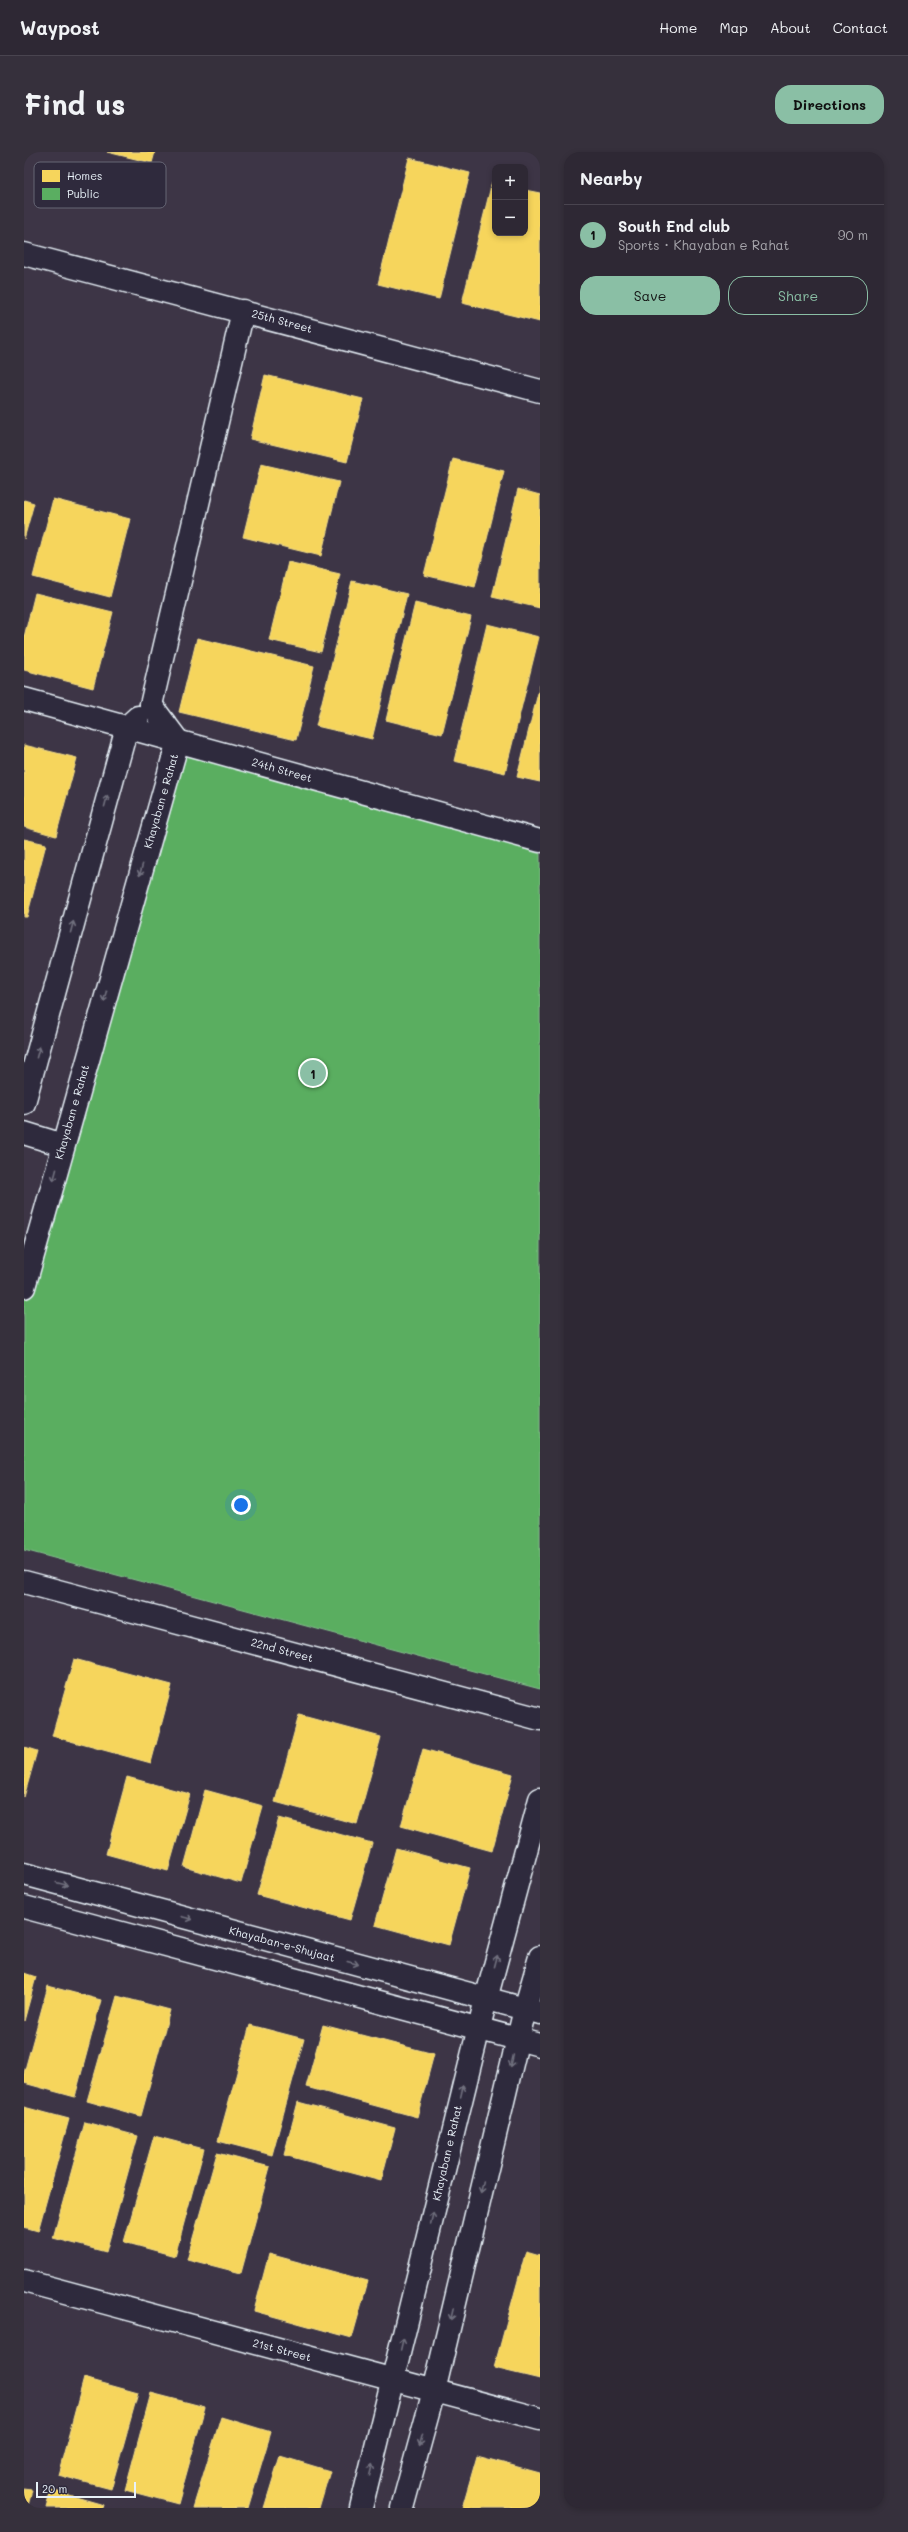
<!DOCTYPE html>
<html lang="en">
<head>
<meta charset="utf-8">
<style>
	:root { --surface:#2e2834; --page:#36303c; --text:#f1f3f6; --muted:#a7a6ac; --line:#49444f; --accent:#8abfa5 }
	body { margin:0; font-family:Mali,sans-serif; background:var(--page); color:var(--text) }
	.controls { position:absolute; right:12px; top:12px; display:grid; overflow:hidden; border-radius:8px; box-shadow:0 2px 6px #0003 }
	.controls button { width:36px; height:36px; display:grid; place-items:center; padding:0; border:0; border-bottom:1px solid var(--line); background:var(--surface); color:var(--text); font:20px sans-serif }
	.scale { position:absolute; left:12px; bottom:10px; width:100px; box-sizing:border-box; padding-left:4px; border:2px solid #e8f1f8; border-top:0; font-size:11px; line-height:14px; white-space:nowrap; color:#e8f1f8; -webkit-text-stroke:3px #2f2a3d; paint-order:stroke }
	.you { position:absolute; left:217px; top:1353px; width:14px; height:14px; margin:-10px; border:3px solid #fff; border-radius:50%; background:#1a73e8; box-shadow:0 0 0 6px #1a73e833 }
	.badge { display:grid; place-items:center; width:26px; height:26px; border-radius:50%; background:var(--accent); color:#111; font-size:13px; font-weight:700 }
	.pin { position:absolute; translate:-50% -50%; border:2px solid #fff; box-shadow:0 1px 4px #0006 }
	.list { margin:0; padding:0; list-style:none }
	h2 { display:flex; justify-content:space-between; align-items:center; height:52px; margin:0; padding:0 16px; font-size:17px }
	h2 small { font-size:13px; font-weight:400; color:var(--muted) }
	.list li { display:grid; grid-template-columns:26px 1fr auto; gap:12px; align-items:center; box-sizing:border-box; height:60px; padding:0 16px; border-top:1px solid var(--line) }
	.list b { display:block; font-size:15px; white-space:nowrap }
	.list p { margin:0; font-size:13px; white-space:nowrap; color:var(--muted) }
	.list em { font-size:13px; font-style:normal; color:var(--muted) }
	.actions { display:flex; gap:8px; padding:12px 16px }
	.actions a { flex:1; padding:9px 0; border:1px solid var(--accent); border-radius:16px; text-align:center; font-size:14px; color:var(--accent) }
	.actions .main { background:var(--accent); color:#111 }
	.map { position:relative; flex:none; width:516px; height:2356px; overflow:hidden; border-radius:16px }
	header { display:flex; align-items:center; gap:24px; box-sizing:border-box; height:56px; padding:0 20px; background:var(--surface); border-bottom:1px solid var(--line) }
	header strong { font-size:19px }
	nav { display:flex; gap:22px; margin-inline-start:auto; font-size:14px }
	.intro { display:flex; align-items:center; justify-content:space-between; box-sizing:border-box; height:96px; padding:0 24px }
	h1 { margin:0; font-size:28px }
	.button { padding:10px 18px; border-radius:16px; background:var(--accent); color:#111; font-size:14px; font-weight:700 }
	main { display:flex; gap:24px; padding:0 24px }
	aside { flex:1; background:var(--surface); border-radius:16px; box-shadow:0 2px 6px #0003 }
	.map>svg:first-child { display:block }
	.homes { fill:#f6d55c; stroke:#f2dd8b }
	.public { fill:#5aae61; stroke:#85c28e }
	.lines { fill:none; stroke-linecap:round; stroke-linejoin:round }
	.minor-casing { stroke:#e8f1f8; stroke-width:25 }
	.tertiary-casing { stroke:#e8f1f8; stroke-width:25 }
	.secondary-casing { stroke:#e8f1f8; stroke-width:25 }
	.minor { stroke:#2f2a3d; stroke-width:22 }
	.tertiary { stroke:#2f2a3d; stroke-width:22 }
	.secondary { stroke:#2f2a3d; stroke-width:22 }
	.oneway { stroke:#70707e }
	.labels { text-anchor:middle; stroke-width:4; stroke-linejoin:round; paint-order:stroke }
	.street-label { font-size:11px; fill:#e8f1f8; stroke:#2f2a3d }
	.key { fill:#2f2a3d; stroke:#666675; stroke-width:1 }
	.key-label { font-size:11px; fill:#e8f1f8 }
</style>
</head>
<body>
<header>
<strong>Waypost</strong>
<nav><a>Home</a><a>Map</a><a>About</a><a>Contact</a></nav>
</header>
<div class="intro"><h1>Find us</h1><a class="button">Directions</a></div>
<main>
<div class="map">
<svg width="516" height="2356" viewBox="0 0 516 2356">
	<rect width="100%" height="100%" fill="#3d3546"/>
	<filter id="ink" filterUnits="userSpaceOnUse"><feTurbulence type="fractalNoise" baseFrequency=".025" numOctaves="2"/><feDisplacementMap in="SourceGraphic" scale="8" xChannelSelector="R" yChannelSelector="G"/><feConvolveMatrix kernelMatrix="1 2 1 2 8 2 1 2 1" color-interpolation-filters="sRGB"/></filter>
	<g filter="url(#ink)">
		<g class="homes">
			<path d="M83 0H131L128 11Z"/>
			<path d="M385 6 446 21 415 147 354 132Z"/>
			<path d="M468 30H471V81H501V38L516 41V170L438 151Z"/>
			<path d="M241 223 339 247 323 310 226 287Z"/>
			<path d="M429 307 480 319 451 435 400 423Z"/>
			<path d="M237 312 315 330 297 404 219 385Z"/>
			<path d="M494 337 516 343V456L468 445Z"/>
			<path d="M29 347 106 367 86 445 9 425Z"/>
			<path d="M0 348 10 351 0 387Z"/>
			<path d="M264 410 316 422 297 500 245 488Z"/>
			<path d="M328 429 383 442 348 587 292 574Z"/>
			<path d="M11 441 89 460 69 536 0 518V485Z"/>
			<path d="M391 451 447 465 418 582 362 568Z"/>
			<path d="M463 472 515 485 481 621 430 609Z"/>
			<path d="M173 486 290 514 272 588 155 560Z"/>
			<path d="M516 533V630L493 625Z"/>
			<path d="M0 593 53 606 32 684 0 675Z"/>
			<path d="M0 687 22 692 3 765H0Z"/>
			<path d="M424 723 442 771 416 777 341 811 306 836 261 882 253 899 204 861 268 798 305 772 366 742Z"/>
			<path d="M496 731 500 757 513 755 514 766 488 770 482 733Z"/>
			<path d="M513 746H516V783H515Z"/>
			<path d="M233 756 268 798 204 861 253 899 209 961 187 1010 173 1065 167 1117 170 1173 183 1227 125 1246 142 1289 84 1312 67 1257 59 1202 49 1203 42 1151 53 1146 54 1066 68 993 96 935 128 882 116 872Z"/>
			<path d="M308 1439 348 1469 344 1474 324 1473 308 1461 304 1468 292 1460Z"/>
			<path d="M50 1507 148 1533 127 1611 28 1584Z"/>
			<path d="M275 1563 357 1585 333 1672 251 1650Z"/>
			<path d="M0 1595 13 1599 0 1645Z"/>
			<path d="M399 1597 489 1622 468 1699 377 1674Z"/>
			<path d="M103 1625 166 1642 144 1719 82 1702Z"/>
			<path d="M181 1638 239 1654 217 1731 160 1715Z"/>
			<path d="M255 1666 348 1691 326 1768 233 1743Z"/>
			<path d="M372 1696 446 1716 425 1793 351 1773Z"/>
			<path d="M0 1821 12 1825 0 1869Z"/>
			<path d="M24 1834 77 1848 51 1945 0 1931V1921Z"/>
			<path d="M93 1844 146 1858 117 1964 63 1949Z"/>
			<path d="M226 1873 280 1887 248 2003 194 1989Z"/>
			<path d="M299 1873 410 1902 393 1965 282 1935Z"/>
			<path d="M274 1950 371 1976 357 2029 260 2003Z"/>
			<path d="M0 1955 45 1967 14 2079 0 2075Z"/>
			<path d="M61 1970 114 1984 82 2100 29 2086Z"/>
			<path d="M130 1984 180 1997 151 2104 100 2090Z"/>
			<path d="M193 2001 246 2015 217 2121 163 2107Z"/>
			<path d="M502 2099 516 2103V2227L470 2216Z"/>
			<path d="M245 2102 344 2129 328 2186 230 2159Z"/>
			<path d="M60 2226 114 2241 87 2337 34 2323Z"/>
			<path d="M127 2241 181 2255 154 2352 101 2338Z"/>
			<path d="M197 2265 247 2280 224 2356H169Z"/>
			<path d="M256 2304 306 2319 295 2356H240Z"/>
			<path d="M453 2304 516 2321V2356H438Z"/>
			<path d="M0 2337 8 2338 3 2356H0Z"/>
			<path d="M27 2338 80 2353 79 2356H22Z"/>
		</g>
		<path class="public" d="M154 589 516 702V1537L0 1398V1141Z"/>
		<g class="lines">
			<g class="minor-casing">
				<g id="minor">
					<path d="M0 102 516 239"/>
					<path d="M0 547 516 689"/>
					<path d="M127 553 219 159"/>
					<path d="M0 951 103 575 114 565"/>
					<path d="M0 981 39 993"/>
					<path d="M0 1135 154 589 127 553"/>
					<path d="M0 1430 516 1567"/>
					<path d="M462 1847 516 1647"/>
					<path d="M501 1857 516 1805"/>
					<path d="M0 2129 516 2267"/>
				</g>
			</g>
			<g class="tertiary-casing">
				<g id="tertiary">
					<path d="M337 2356 462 1847"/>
					<path d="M378 2356 410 2239 501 1857"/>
				</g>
			</g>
			<g class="secondary-casing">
				<g id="secondary">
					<path d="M0 1722 516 1861"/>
					<path d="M0 1755 516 1893"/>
				</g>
			</g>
			<use href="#minor" class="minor"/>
			<use href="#tertiary" class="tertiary"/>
			<use href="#secondary" class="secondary"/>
		</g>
		<defs><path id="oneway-shaft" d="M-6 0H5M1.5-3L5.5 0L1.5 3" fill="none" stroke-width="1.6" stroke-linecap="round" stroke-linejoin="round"/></defs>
		<g class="oneway">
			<use href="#oneway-shaft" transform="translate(82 649) rotate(-75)"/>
			<use href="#oneway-shaft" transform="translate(117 718) rotate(106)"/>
			<use href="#oneway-shaft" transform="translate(48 775) rotate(-75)"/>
			<use href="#oneway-shaft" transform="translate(81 844) rotate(106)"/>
			<use href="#oneway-shaft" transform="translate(14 900) rotate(-75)"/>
			<use href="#oneway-shaft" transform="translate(31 1023) rotate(105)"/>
			<use href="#oneway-shaft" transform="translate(38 1732) rotate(15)"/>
			<use href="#oneway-shaft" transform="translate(163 1766) rotate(15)"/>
			<use href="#oneway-shaft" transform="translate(472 1809) rotate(-75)"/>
			<use href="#oneway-shaft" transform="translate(329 1811) rotate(15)"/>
			<use href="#oneway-shaft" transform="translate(488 1909) rotate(103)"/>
			<use href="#oneway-shaft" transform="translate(438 1939) rotate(-77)"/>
			<use href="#oneway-shaft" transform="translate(458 2035) rotate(103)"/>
			<use href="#oneway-shaft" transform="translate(408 2066) rotate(-77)"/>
			<use href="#oneway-shaft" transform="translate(428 2162) rotate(103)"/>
			<use href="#oneway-shaft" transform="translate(378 2192) rotate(-77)"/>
			<use href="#oneway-shaft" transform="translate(397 2288) rotate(105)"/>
			<use href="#oneway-shaft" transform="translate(347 2318) rotate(-76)"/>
		</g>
	</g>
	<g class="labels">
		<g class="street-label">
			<text transform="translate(258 169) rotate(15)" y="4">25th Street</text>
			<text transform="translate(258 618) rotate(16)" y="4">24th Street</text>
			<text transform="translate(137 649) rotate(-74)" y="4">Khayaban e Rahat</text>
			<text transform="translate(48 960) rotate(-74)" y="4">Khayaban e Rahat</text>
			<text transform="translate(258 1498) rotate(15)" y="4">22nd Street</text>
			<text transform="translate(258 1792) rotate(15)" y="4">Khayaban-e-Shujaat</text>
			<text transform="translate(423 2001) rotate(-77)" y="4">Khayaban e Rahat</text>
			<text transform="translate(258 2198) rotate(15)" y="4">21st Street</text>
		</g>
	</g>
	<rect x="10" y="10" width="132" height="46" rx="6" class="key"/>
	<rect x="18" y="18" width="18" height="12" fill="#f6d55c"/>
	<rect x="18" y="36" width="18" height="12" fill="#5aae61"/>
	<g class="key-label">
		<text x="43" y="28">Homes</text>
		<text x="43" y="46">Public</text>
	</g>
</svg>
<div class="controls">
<button>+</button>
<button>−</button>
</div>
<div class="scale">20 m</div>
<div class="you"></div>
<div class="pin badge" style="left:289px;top:921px">1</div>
</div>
<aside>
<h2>Nearby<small></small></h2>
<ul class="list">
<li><span class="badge">1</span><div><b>South End club</b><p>Sports · Khayaban e Rahat</p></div><em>90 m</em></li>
</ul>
<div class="actions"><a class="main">Save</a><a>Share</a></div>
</aside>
</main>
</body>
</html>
